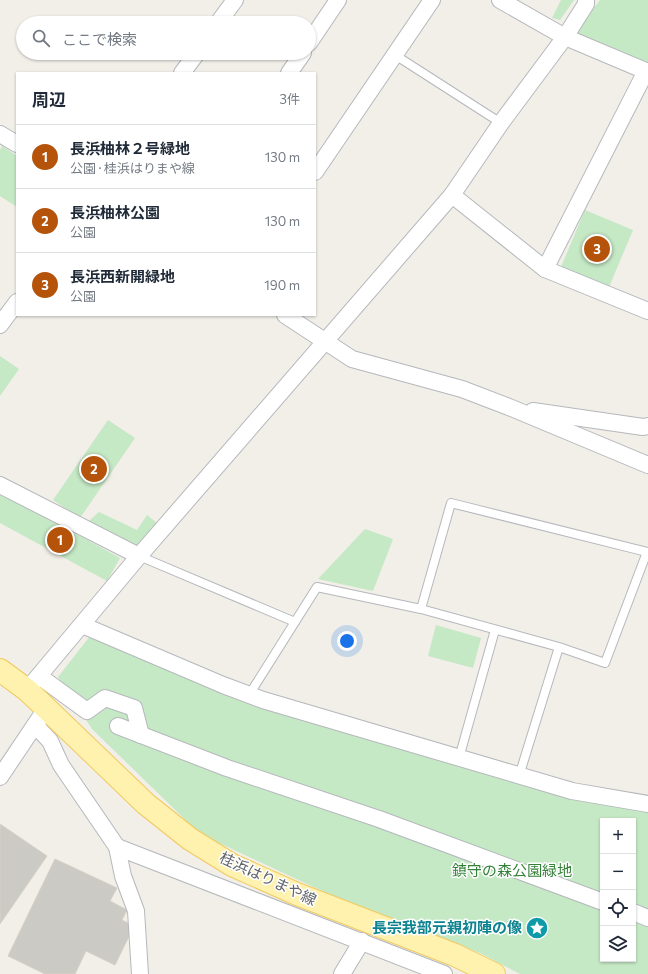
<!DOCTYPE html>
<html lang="ja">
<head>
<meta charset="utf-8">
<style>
	:root { --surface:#fff; --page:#f6f6f7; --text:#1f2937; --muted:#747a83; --line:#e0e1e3; --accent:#b45309 }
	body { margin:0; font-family:Commissioner,"Noto Sans JP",sans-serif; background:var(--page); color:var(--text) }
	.controls { position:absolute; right:12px; bottom:12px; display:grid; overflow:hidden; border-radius:0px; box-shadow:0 1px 3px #0004 }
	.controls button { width:36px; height:36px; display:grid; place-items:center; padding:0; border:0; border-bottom:1px solid var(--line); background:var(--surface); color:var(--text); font:20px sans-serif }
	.you { position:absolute; left:347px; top:641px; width:14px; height:14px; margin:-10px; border:3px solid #fff; border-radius:50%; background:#1a73e8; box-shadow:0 0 0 6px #1a73e833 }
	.badge { display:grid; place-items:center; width:26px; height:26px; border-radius:50%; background:var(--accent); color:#fff; font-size:13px; font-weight:700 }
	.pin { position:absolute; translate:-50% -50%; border:2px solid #fff; box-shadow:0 1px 4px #0006 }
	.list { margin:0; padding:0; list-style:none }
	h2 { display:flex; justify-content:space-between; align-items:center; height:52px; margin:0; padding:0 16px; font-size:17px }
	h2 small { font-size:13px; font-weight:400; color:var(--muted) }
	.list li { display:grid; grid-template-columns:26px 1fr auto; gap:12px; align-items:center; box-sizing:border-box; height:64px; padding:0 16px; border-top:1px solid var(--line) }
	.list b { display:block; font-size:15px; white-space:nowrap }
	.list p { margin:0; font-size:13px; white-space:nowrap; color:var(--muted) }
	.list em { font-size:13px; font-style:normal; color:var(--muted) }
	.icon { flex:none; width:22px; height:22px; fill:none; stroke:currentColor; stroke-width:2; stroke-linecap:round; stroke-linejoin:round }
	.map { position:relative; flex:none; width:648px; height:974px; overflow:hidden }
	.search { position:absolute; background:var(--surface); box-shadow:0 1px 3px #0004; left:16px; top:16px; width:300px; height:44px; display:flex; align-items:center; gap:10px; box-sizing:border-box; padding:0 14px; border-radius:22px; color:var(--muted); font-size:15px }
	.panel { position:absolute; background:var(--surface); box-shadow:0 1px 3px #0004; left:16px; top:72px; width:300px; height:244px; border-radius:0px }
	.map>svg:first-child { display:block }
	.green { fill:#c5e8c5; fill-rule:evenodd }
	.building { fill:#cccac5; stroke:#d6d1c6 }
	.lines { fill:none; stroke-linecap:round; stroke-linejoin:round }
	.lane-casing { stroke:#b5b8bc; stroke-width:10 }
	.street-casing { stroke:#b5b8bc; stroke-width:18 }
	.primary-casing { stroke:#f2c960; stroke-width:24 }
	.lane { stroke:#fff; stroke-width:8 }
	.street { stroke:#fff; stroke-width:16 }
	.primary { stroke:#fff2af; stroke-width:22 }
	.labels { text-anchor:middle; stroke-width:3; stroke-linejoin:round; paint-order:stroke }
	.park-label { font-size:15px; fill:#348238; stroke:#fff }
	.street-label { font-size:15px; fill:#5f6368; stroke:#fff }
	.culture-label { font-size:15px; font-weight:bold; fill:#0d838f; stroke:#fff; text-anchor:end }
</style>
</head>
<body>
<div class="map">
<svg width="648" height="974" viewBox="0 0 648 974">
	<rect width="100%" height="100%" fill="#f1efe8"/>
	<g class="green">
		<path d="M561 0H574L560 20 552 18Z"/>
		<path d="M600 0H648V64L575 33Z"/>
		<path d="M2 146 17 156V207L0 196V150Z"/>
		<path d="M585 210 633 230 609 287 561 267Z"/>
		<path d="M0 356 19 369 0 396Z"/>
		<path d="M108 420 135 438 80 518 53 500Z"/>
		<path d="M0 492 120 558 107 581 0 523Z"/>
		<path d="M99 512 137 530 147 515 157 523 139 546 89 521Z"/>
		<path d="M365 529 393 539 373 591 318 579Z"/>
		<path d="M436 625 481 638 473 668 428 656Z"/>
		<path d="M94 631 248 701 648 810V974H520L480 953 350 904 200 834 92 729 58 677ZM603 821H633V959H603Z"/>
	</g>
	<g class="building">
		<path d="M0 824 47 856 0 924Z"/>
		<path d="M55 859 117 888 110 901 127 910 122 920 134 926 115 965 86 951 75 974H45L8 956Z"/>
	</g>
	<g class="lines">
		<g class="lane-casing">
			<g id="lane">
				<path d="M395 55 501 123"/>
				<path d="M139 556 295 622"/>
				<path d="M249 695 317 587 421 609"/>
				<path d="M459 758 495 630"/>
				<path d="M519 776 559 647 605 663 647 552 451 503 421 609 559 647"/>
			</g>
		</g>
		<g class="street-casing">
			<g id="street">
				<path d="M500 0 565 37 648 72"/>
				<path d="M218 23 235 0"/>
				<path d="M309 43 338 0"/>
				<path d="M182 73 197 53"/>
				<path d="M289 73 303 53"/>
				<path d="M0 134 17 144"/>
				<path d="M315 172 432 0"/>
				<path d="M452 195 545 269 648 311"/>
				<path d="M545 269 646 71"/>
				<path d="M285 315 352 359 462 389 509 407 648 465"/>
				<path d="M0 325 17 302"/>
				<path d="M533 411 643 427 648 426"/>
				<path d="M0 485 139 556"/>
				<path d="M82 625 223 685 263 700 572 791 648 804"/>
				<path d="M39 676 87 711 105 698 134 708 141 735"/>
				<path d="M27 690 139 556 452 195 501 123 565 37 586 4V0"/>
				<path d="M35 725 50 741 61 765 117 847 123 876 136 911 140 974"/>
				<path d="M118 726 227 768 379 819 603 902"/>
				<path d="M0 777 41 716"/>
				<path d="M117 847 444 974"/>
				<path d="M633 912 648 918"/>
				<path d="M342 974 362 941"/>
			</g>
		</g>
		<g class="primary-casing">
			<path id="primary" d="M0 670 27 690 46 708 146 804 190 839 232 865 297 894 455 955 494 974"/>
		</g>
		<use href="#lane" class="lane"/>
		<use href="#street" class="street"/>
		<use href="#primary" class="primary"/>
	</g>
	<defs>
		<g id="sight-disc" transform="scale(1.15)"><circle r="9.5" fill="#0f9aa8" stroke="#fff"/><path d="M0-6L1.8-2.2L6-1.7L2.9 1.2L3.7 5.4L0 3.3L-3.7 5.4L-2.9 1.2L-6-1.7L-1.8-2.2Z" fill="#fff"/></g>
	</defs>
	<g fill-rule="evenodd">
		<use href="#sight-disc" x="537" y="928"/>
	</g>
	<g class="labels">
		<g class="park-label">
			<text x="512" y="876">鎮守の森公園緑地</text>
		</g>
		<g class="street-label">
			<text transform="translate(268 879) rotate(25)" y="5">桂浜はりまや線</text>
		</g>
		<g class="culture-label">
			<text x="522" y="933">長宗我部元親初陣の像</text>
		</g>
	</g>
</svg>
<div class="controls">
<button>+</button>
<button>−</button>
<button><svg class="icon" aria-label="locate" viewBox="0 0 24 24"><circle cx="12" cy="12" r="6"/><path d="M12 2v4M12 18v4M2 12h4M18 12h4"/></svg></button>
<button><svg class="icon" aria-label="layers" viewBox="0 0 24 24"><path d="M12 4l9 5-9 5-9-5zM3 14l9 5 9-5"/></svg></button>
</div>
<div class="you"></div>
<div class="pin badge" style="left:60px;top:540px">1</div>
<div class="pin badge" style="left:94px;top:469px">2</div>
<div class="pin badge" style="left:597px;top:249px">3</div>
<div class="search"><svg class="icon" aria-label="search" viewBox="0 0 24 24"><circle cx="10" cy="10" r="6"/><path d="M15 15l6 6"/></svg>ここで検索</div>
<section class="panel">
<h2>周辺<small>3件</small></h2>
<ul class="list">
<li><span class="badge">1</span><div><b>長浜柚林２号緑地</b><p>公園 · 桂浜はりまや線</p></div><em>130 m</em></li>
<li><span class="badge">2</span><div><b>長浜柚林公園</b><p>公園</p></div><em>130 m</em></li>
<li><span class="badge">3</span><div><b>長浜西新開緑地</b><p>公園</p></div><em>190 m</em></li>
</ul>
</section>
</div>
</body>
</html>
